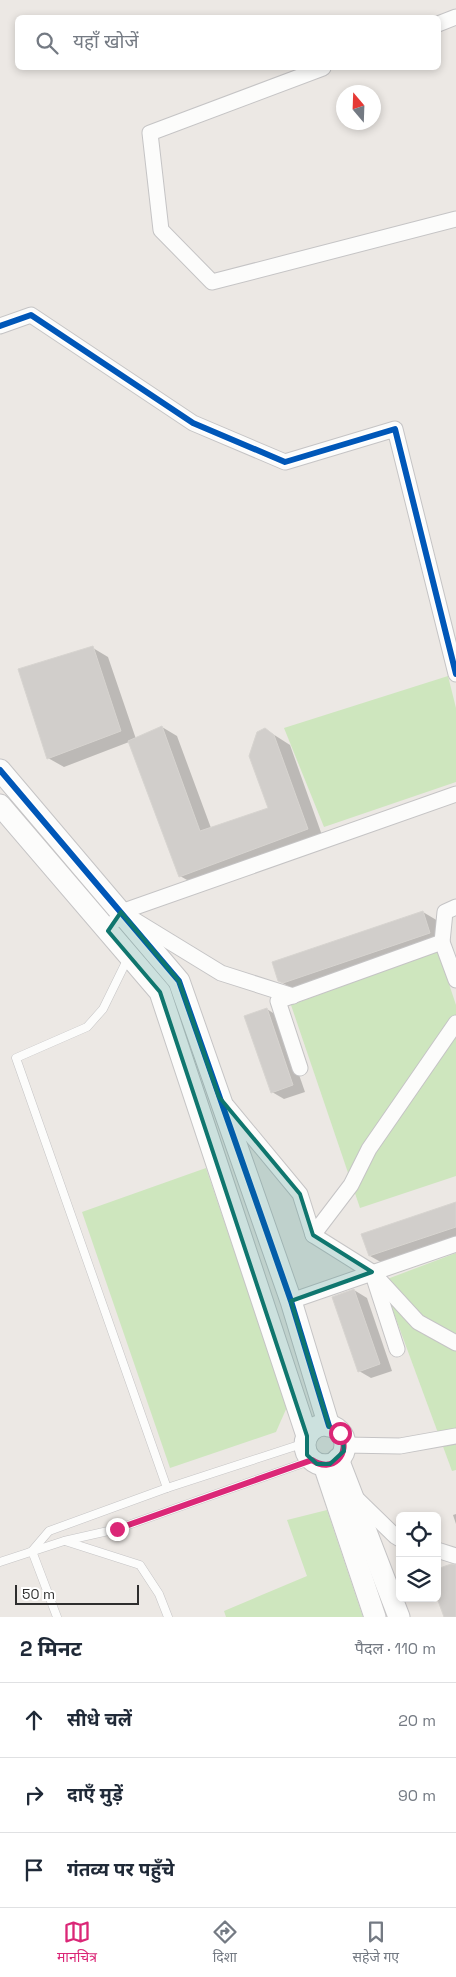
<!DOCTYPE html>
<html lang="hi">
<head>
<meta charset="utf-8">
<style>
	:root { --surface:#fff; --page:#f6f6f7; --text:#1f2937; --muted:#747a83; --line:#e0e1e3; --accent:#db2777 }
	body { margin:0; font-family:"Space Grotesk","Noto Sans Devanagari",sans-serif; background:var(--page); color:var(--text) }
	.controls { position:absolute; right:15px; bottom:15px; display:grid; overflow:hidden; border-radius:8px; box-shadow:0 2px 8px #0003 }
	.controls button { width:45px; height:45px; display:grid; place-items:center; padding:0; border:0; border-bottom:1px solid var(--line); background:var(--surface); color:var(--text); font:25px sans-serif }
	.compass { position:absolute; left:336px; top:85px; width:45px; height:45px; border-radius:50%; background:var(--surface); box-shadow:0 2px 8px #0003; rotate:341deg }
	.scale { position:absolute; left:15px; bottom:12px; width:124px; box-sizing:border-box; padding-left:5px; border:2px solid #2e2e2e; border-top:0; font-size:14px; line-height:18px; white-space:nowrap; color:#2e2e2e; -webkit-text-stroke:4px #fff; paint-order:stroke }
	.stop { position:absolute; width:15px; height:15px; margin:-11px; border:4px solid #db2777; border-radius:50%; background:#fff }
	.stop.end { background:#db2777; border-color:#fff; box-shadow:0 1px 5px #0008 }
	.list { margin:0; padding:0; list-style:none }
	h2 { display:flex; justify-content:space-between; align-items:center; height:65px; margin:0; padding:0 20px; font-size:21px }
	h2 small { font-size:16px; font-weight:400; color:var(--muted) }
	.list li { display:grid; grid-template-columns:32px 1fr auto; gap:15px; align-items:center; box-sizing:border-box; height:75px; padding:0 20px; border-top:1px solid var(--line) }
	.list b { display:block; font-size:19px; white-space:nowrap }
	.list em { font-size:16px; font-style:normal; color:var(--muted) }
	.icon { flex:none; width:28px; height:28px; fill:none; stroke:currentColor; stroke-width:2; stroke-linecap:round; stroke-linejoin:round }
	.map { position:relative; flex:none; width:456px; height:1617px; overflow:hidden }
	.search { position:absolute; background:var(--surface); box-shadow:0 2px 8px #0003; left:15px; right:15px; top:15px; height:55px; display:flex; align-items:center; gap:12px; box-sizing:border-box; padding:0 18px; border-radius:8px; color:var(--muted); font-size:19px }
	.sheet { height:290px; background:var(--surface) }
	nav { display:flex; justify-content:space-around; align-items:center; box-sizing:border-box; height:70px; border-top:1px solid var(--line); background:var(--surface); font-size:14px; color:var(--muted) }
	nav a { display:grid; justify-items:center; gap:2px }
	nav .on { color:var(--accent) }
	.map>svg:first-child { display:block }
	.green { fill:#cee6be }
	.shadow { fill:#0003 }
	.building { fill:#d1cecb; stroke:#d7d4d0 }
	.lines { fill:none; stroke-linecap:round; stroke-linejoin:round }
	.lane-casing { stroke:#c5c4c5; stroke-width:9 }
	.street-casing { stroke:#c5c4c5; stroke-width:17 }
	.secondary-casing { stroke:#c5c4c5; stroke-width:23 }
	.lane { stroke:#fcfcfb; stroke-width:8 }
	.street { stroke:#fcfcfb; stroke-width:15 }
	.secondary { stroke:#fcfcfb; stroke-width:21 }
	.cycleway-casing { stroke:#fff; stroke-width:9 }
	.cycleway { stroke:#0057b8; stroke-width:6 }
	.route { stroke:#db2777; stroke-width:6 }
	.marked { fill:#0f766e; fill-opacity:0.2; stroke:#0f766e; stroke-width:4; stroke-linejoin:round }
</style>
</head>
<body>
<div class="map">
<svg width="456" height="1617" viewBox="0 0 456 1617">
	<rect width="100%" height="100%" fill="#ece8e4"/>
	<g class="green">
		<path d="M448 676 456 708V782L324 827 284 728Z"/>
		<path d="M438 951 456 1005V1176L360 1208 291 1005Z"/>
		<path d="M206 1168 287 1407 276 1432 170 1468 82 1212Z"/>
		<path d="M456 1253V1470L452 1471 382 1281Z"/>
		<path d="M327 1510 363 1617H226L224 1611 307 1576 287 1520Z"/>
	</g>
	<g class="shadow">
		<path d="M93 648 108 657 136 739 162 727 177 736 211 828 270 809 265 729 290 745 323 838 196 885 180 876 129 742 64 767 48 758Z"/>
		<path d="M423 912 438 921 445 942 295 990 279 981Z"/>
		<path d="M267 1009 279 1017 305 1092 284 1099 272 1092Z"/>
		<path d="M456 1203V1241L386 1265 370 1256Z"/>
		<path d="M354 1290 367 1298 392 1371 371 1378 359 1371Z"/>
		<path d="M456 1514V1524L453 1515Z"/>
	</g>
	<g class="building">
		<path d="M93 646 121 731 47 759 18 669Z"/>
		<path d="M162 726 200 831 268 808 249 756 257 732 265 728 274 735 308 829 179 877 128 741Z"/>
		<path d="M423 911 430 933 283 983 278 981 272 962Z"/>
		<path d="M267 1008 293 1085 271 1093 244 1016Z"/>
		<path d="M456 1202V1227L369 1256 361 1234Z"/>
		<path d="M354 1289 380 1364 358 1372 332 1297Z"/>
		<path d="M451 1564 456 1565V1617H444L437 1598V1569Z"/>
	</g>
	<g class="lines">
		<g class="lane-casing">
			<g id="lane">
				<path d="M128 958 103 1009 87 1027 16 1058 167 1488"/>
				<path d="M65 1541 140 1565 159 1594 168 1617"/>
				<path d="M32 1551 49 1531 167 1488 305 1443"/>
				<path d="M32 1551 57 1617"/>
				<path d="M0 1562 64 1541 117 1529 312 1460"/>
			</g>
		</g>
		<g class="street-casing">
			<g id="street">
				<path d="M438 24 456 17"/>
				<path d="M323 68 150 133 161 230 212 282 456 219"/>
				<path d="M0 326 31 315 193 423 285 462 395 429 456 674"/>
				<path d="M456 907 445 912 442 942 456 980"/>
				<path d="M131 918 221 973 293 996"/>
				<path d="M116 920 121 912 456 794"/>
				<path d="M300 1068 278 1001 442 942"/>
				<path d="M227 1106 300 1194 313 1235 372 1272 418 1322 456 1343"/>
				<path d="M313 1235 351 1185 369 1149 456 1023"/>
				<path d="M374 1278 397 1349"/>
				<path d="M291 1301 456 1244"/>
				<path d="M345 1445 400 1446 456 1436"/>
				<path d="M355 1497 395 1536 400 1539"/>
				<path d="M437 1550 456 1556"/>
			</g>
		</g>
		<g class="secondary-casing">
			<g id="secondary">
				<path d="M0 770 179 981 291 1301 329 1426"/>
				<path d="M0 805 160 992 307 1436"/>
				<circle cx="325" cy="1445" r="20"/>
				<path d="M338 1459 399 1617"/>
				<path d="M324 1465 375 1617"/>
			</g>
		</g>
		<use href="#lane" class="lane"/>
		<use href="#street" class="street"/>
		<use href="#secondary" class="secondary"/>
		<g class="cycleway-casing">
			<g id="cycleway">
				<path d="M0 326 31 315 193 423 285 462 395 429 456 674"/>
				<path d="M0 770 179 981 291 1301 329 1426"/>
			</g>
		</g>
		<use href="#cycleway" class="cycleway"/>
	</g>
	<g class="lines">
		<path class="route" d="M117 1529 312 1460C332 1474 352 1454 340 1433"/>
	</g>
	<path class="marked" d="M121 912 179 981 219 1097 300 1194 313 1235 372 1272 291 1301 329 1426 343 1439 344 1451 330 1464H317L307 1455V1436L160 992 108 931Z"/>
</svg>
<div class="controls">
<button><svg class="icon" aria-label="locate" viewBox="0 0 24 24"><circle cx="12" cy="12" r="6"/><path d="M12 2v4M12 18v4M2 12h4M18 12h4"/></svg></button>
<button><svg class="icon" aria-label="layers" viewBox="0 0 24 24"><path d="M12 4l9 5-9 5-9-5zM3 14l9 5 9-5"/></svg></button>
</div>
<svg class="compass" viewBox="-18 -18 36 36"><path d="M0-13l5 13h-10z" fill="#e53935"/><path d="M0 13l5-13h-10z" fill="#747a83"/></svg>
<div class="scale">50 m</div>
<div class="stop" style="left:340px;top:1433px"></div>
<div class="stop end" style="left:117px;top:1529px"></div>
<div class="search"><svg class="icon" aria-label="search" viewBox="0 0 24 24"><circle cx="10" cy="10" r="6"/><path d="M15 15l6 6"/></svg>यहाँ खोजें</div>
</div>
<section class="sheet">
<h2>2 मिनट<small>पैदल · 110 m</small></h2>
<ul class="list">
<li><svg class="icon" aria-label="ahead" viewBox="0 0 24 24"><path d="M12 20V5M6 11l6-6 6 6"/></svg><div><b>सीधे चलें</b></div><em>20 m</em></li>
<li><svg class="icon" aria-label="right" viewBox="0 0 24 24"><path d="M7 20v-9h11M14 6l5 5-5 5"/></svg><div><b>दाएँ मुड़ें</b></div><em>90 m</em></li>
<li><svg class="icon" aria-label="arrive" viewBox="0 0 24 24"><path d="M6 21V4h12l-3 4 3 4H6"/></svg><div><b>गंतव्य पर पहुँचे</b></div></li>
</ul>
</section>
<nav>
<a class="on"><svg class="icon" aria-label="map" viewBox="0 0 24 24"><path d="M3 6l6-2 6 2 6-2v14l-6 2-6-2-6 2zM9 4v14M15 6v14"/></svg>मानचित्र</a>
<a><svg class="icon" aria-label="directions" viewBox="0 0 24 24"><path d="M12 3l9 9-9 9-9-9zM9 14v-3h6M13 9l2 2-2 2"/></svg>दिशा</a>
<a><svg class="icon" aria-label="saved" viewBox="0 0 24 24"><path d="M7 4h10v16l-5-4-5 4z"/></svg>सहेजे गए</a>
</nav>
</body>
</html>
